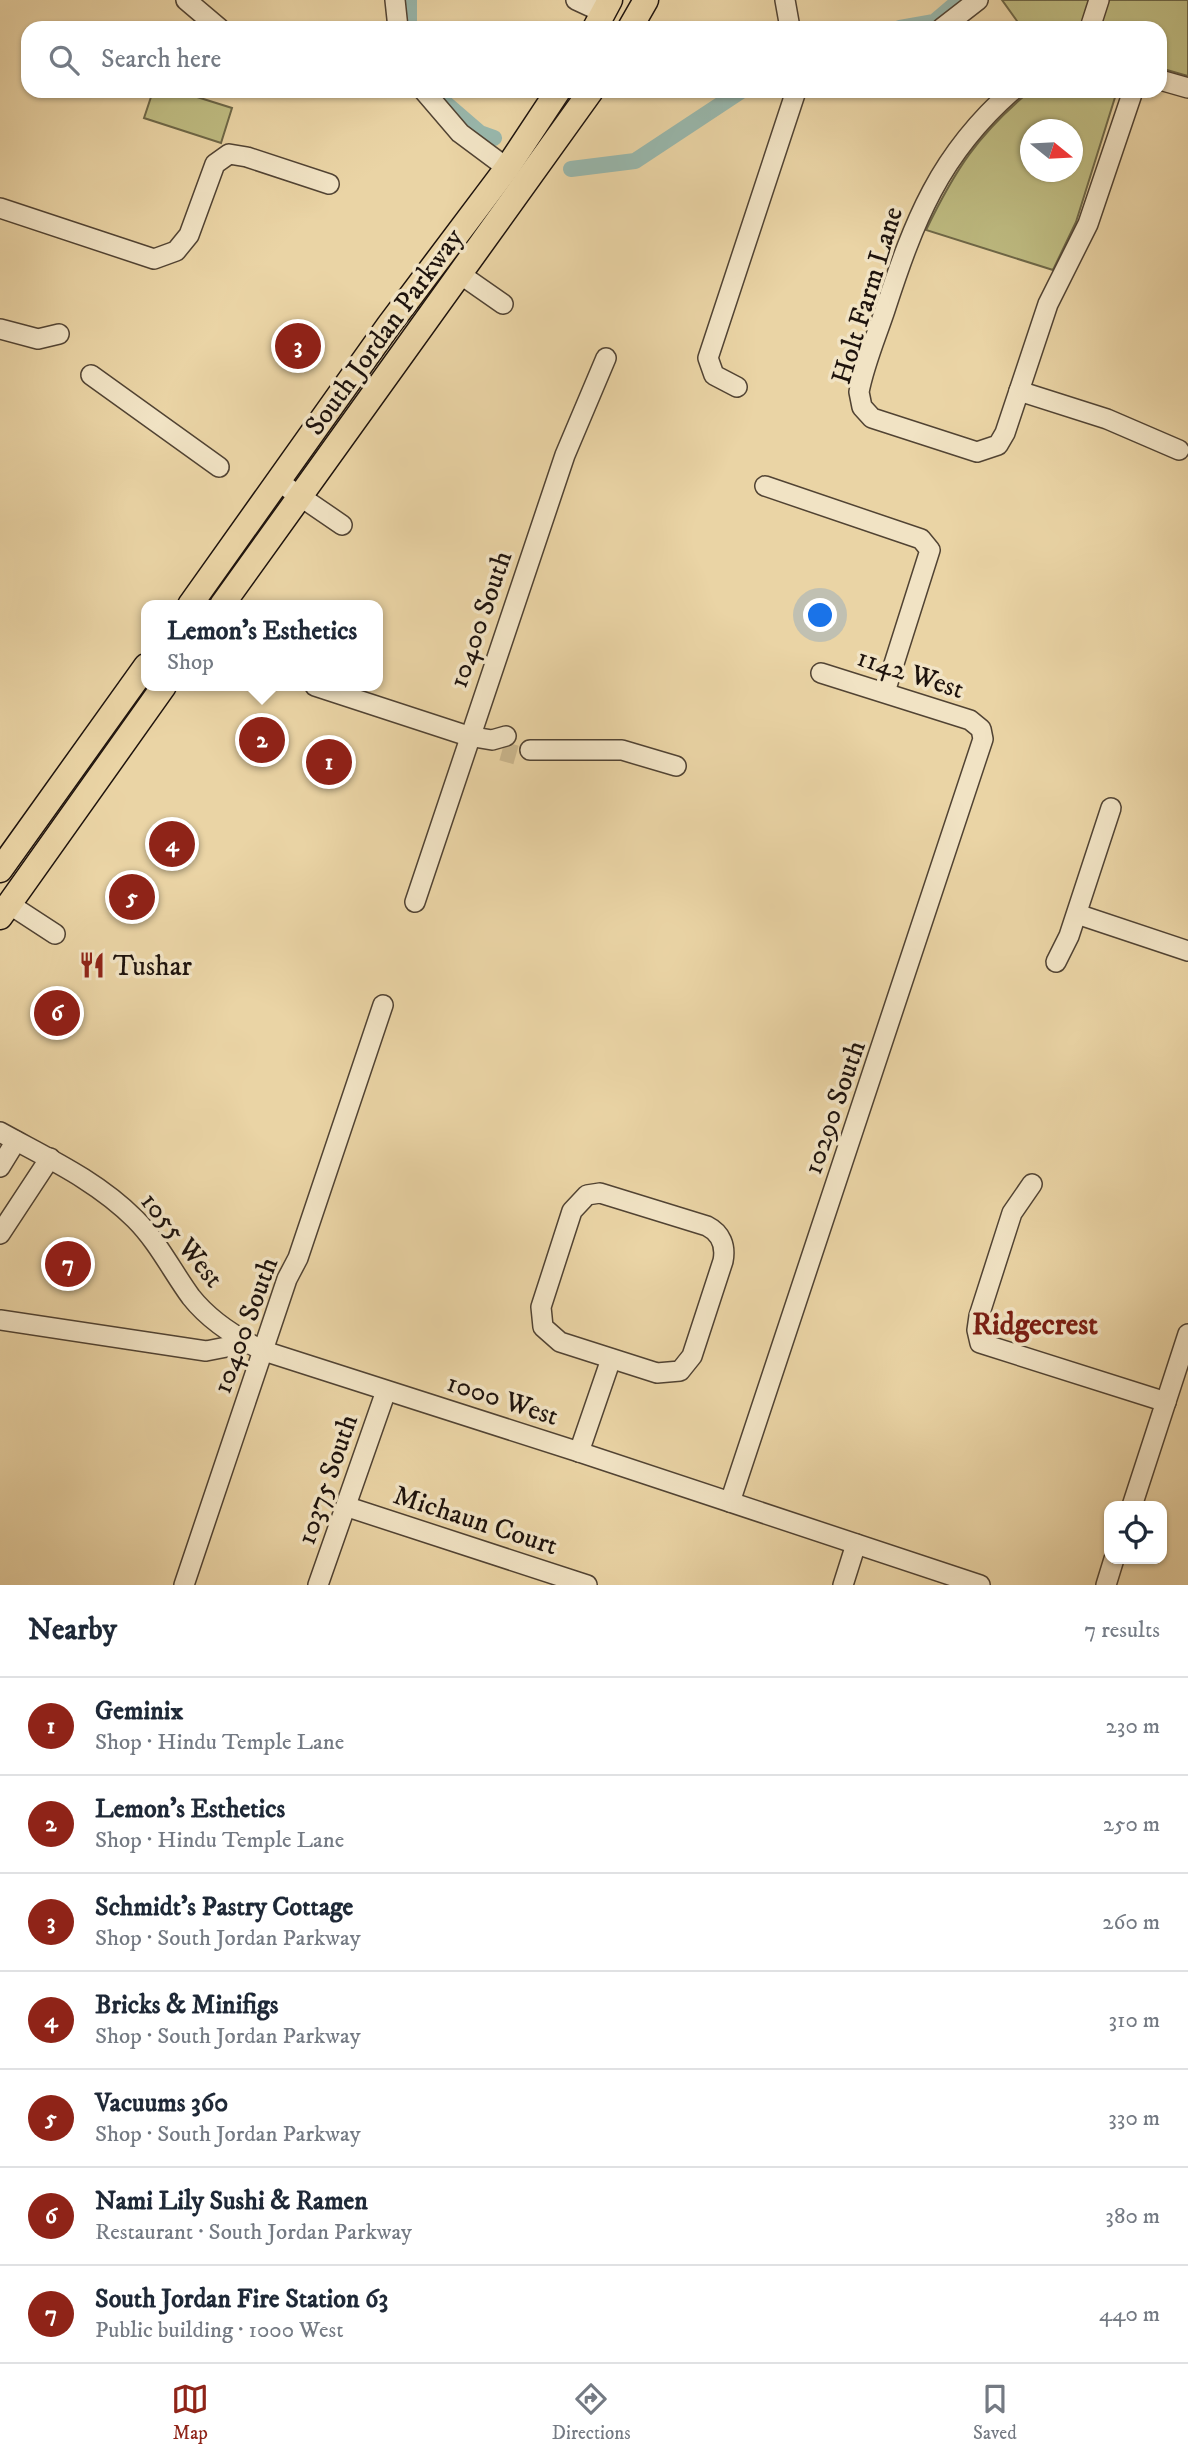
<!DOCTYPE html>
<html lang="en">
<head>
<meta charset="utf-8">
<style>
	:root { --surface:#fff; --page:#f6f6f7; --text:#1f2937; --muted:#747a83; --line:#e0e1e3; --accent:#8f2418 }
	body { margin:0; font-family:"IM FELL DW Pica",serif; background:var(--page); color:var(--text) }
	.controls { position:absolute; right:21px; bottom:21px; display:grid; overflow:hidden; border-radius:14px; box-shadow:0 2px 5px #0004 }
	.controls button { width:63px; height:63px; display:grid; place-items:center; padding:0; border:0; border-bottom:2px solid var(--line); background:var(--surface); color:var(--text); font:35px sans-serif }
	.compass { position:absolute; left:1020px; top:119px; width:63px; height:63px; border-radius:50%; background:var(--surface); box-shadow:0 2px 5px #0004; rotate:108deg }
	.you { position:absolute; left:821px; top:616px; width:24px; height:24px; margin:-18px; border:5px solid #fff; border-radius:50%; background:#1a73e8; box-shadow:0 0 0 10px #1a73e833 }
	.badge { display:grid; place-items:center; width:46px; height:46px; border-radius:50%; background:var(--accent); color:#fff; font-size:23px; font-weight:700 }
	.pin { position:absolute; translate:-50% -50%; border:4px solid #fff; box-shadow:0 2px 7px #0006 }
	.popup { position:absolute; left:141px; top:600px; width:242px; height:91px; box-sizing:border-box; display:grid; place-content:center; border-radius:14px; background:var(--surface); filter:drop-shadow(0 2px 5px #0005); font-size:23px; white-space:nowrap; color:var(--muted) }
	.popup b { font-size:26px; color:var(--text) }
	.popup::after { content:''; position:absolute; left:50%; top:100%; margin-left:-14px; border:14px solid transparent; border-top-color:var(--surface) }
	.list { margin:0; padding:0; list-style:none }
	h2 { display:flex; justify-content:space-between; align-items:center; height:91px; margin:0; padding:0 28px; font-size:30px }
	h2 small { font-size:23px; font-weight:400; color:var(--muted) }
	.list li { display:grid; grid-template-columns:46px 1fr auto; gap:21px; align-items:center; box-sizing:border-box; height:98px; padding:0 28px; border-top:2px solid var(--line) }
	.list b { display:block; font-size:26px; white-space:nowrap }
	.list p { margin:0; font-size:23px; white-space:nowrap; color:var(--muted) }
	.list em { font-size:23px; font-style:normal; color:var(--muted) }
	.icon { flex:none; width:38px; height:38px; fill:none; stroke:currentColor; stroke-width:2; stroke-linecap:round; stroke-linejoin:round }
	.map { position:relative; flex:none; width:1188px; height:1585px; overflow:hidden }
	.search { position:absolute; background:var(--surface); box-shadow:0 2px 5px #0004; left:21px; right:21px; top:21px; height:77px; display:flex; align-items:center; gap:18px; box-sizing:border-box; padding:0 24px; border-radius:21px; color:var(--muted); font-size:26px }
	.sheet { height:777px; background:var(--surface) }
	nav { display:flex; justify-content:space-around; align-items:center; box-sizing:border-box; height:98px; border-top:2px solid var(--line); background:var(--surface); font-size:19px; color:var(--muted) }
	nav a { display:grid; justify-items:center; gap:4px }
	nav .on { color:var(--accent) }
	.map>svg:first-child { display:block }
	.green { fill:#bebb81; stroke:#6e6747; stroke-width:2; fill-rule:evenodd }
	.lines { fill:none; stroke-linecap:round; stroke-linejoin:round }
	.canal { stroke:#98b7ac; stroke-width:16 }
	.minor-tunnel { stroke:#cbb78e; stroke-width:19; stroke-dasharray:19 10; stroke-linecap:butt }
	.minor-casing { stroke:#514333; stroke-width:22 }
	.major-casing { stroke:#1e130d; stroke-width:27 }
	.minor { stroke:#f1e3c4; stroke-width:19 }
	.major { stroke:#ead4a5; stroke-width:24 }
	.labels { text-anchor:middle; stroke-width:7; stroke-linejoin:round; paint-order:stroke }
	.street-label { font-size:28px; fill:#1e130d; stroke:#f1e3c4 }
	.poi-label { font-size:28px; fill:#1e130d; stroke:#f1e3c4; text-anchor:start }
	.neighbourhood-label { font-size:30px; font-weight:bold; fill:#7a1f14; stroke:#f1e3c4 }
</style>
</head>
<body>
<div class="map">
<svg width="1188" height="1585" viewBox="0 0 1188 1585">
	<rect width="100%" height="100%" fill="#ead4a5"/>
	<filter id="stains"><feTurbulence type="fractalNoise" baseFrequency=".00286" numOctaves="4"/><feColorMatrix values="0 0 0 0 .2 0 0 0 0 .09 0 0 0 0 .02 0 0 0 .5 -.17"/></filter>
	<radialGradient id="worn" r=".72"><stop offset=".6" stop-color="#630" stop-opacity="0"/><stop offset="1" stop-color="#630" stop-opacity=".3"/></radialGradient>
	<g class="green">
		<path d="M1002 0H1188V76L1160 68V28H1022Z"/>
		<path d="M153 91H178L232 108 221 143 144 118Z"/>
		<path d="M1030 91H1117L1076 222 1053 270 926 230C955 170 978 134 1030 91ZM1030 130H1072V172H1030Z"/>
	</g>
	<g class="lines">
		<g class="canal">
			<path d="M409 28V0"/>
			<path d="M900 28 934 22 960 0"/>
			<path d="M436 95 480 133 494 138"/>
			<path d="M571 169 635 161 741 91"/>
		</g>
		<path class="minor-tunnel" d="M502 751 516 755"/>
		<g class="minor-casing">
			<g id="minor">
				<path d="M186 0 219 28"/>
				<path d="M395 0 398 28"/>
				<path d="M576 0 604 13"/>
				<path d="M785 0 790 28"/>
				<path d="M942 28 978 0"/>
				<path d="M1090 28 1099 0"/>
				<path d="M1160 80 1188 88"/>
				<path d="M424 91 460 133 507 168"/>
				<path d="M1012 91C939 155 914 221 885 310 876 337 864 365 859 392L862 407 872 418 977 452 998 445 1005 433 1048 304 1088 224 1133 91"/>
				<path d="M0 208 154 259 176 251 189 235 215 164 229 154 247 157 329 184"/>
				<path d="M460 274 503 304"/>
				<path d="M0 329 38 339 59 334"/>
				<path d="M91 375 219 467"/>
				<path d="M737 387 714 375 708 358 796 91"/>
				<path d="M1019 391 1107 419 1179 450"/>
				<path d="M765 486 921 539 930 550 885 692"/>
				<path d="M288 488 342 525"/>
				<path d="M315 686 468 736 492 740 506 736"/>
				<path d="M530 750H622L676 766"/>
				<path d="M415 902 565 455 606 358"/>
				<path d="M9 904 55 934"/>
				<path d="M1077 914 1188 951"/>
				<path d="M1056 962 1069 936 1111 808"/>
				<path d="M0 1132C47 1158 96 1180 135 1219 158 1242 172 1271 191 1297 210 1321 237 1338 264 1351L579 1452 980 1585"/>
				<path d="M0 1167 16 1141"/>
				<path d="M1032 1184 1012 1213 979 1316 977 1330 980 1343 1166 1402"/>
				<path d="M600 1193 707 1226C721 1233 726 1246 723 1261L692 1356 680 1371 657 1373 560 1342 543 1327 541 1307 572 1211 587 1195Z"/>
				<path d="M0 1234 50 1158"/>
				<path d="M0 1320 206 1351 247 1343"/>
				<path d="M579 1452 611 1359"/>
				<path d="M730 1502 983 739 981 729 970 720 821 673"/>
				<path d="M1132 1506 1188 1334"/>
				<path d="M348 1507 587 1585"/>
				<path d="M184 1585 287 1279 298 1258 383 1005"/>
				<path d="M318 1585 386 1391"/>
				<path d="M843 1585 856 1544"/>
				<path d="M1106 1585 1114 1559"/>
			</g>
		</g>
		<g class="major-casing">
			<g id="major">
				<path d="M595 28 610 0"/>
				<path d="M630 28 646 0"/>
				<path d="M190 605 389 325 507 168 558 91"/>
				<path d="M222 605 591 91"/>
				<path d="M0 870 146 666"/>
				<path d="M0 917 164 686"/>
			</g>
		</g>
		<use href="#minor" class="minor"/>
		<use href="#major" class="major"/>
	</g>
	<defs>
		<g id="restaurant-bare" transform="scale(2.1)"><path d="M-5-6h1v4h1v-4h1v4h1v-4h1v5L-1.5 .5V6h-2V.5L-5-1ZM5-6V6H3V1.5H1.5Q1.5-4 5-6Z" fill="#8f2418" stroke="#f1e3c4" stroke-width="2.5" paint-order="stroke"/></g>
	</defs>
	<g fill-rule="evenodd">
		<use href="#restaurant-bare" x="92" y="965"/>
	</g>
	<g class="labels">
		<g class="street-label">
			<text transform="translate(866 295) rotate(-73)" y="10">Holt Farm Lane</text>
			<text transform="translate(383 331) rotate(-54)" y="10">South Jordan Parkway</text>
			<text transform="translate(479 619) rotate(-71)" y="10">10400 South</text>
			<text transform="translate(911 672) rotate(18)" y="10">1142 West</text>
			<text transform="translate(833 1107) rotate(-71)" y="10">10290 South</text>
			<text transform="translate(183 1239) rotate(51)" y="10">1055 West</text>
			<text transform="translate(244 1325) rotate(-70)" y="10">10400 South</text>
			<text transform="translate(503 1398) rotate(18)" y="10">1000 West</text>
			<text transform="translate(326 1479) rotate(-71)" y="10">10375 South</text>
			<text transform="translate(476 1519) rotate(18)" y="10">Michaun Court</text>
		</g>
		<g class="poi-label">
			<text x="113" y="975">Tushar</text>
		</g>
		<g class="neighbourhood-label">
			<text x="1035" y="1334">Ridgecrest</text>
		</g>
	</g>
	<rect width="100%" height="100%" filter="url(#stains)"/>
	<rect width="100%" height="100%" fill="url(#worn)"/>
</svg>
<div class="controls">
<button><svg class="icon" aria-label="locate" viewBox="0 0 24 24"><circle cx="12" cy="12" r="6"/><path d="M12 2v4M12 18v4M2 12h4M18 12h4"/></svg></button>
</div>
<svg class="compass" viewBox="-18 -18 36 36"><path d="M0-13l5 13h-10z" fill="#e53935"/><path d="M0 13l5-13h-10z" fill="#747a83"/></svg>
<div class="you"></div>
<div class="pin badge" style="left:329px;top:762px">1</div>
<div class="pin badge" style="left:262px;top:740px">2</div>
<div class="popup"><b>Lemon's Esthetics</b>Shop</div>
<div class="pin badge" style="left:298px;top:346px">3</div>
<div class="pin badge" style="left:172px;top:844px">4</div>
<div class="pin badge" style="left:132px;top:897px">5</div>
<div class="pin badge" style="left:57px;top:1013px">6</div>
<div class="pin badge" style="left:68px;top:1264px">7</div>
<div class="search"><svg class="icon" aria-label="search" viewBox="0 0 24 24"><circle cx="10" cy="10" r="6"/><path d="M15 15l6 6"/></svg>Search here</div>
</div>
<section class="sheet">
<h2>Nearby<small>7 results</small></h2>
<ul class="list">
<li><span class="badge">1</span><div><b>Geminix</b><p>Shop · Hindu Temple Lane</p></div><em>230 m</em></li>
<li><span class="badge">2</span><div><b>Lemon's Esthetics</b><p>Shop · Hindu Temple Lane</p></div><em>250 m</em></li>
<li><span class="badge">3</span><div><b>Schmidt's Pastry Cottage</b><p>Shop · South Jordan Parkway</p></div><em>260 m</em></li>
<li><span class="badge">4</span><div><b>Bricks &amp; Minifigs</b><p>Shop · South Jordan Parkway</p></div><em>310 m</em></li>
<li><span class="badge">5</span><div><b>Vacuums 360</b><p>Shop · South Jordan Parkway</p></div><em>330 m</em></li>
<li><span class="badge">6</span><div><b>Nami Lily Sushi &amp; Ramen</b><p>Restaurant · South Jordan Parkway</p></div><em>380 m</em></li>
<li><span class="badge">7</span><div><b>South Jordan Fire Station 63</b><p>Public building · 1000 West</p></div><em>440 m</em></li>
</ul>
</section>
<nav>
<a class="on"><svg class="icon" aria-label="map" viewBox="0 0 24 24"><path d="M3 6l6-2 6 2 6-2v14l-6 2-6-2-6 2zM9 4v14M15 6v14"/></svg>Map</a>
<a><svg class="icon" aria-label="directions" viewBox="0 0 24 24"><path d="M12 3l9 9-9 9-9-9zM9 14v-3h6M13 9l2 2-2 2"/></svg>Directions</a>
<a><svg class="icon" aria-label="saved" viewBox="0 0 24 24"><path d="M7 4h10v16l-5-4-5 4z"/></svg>Saved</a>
</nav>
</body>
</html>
